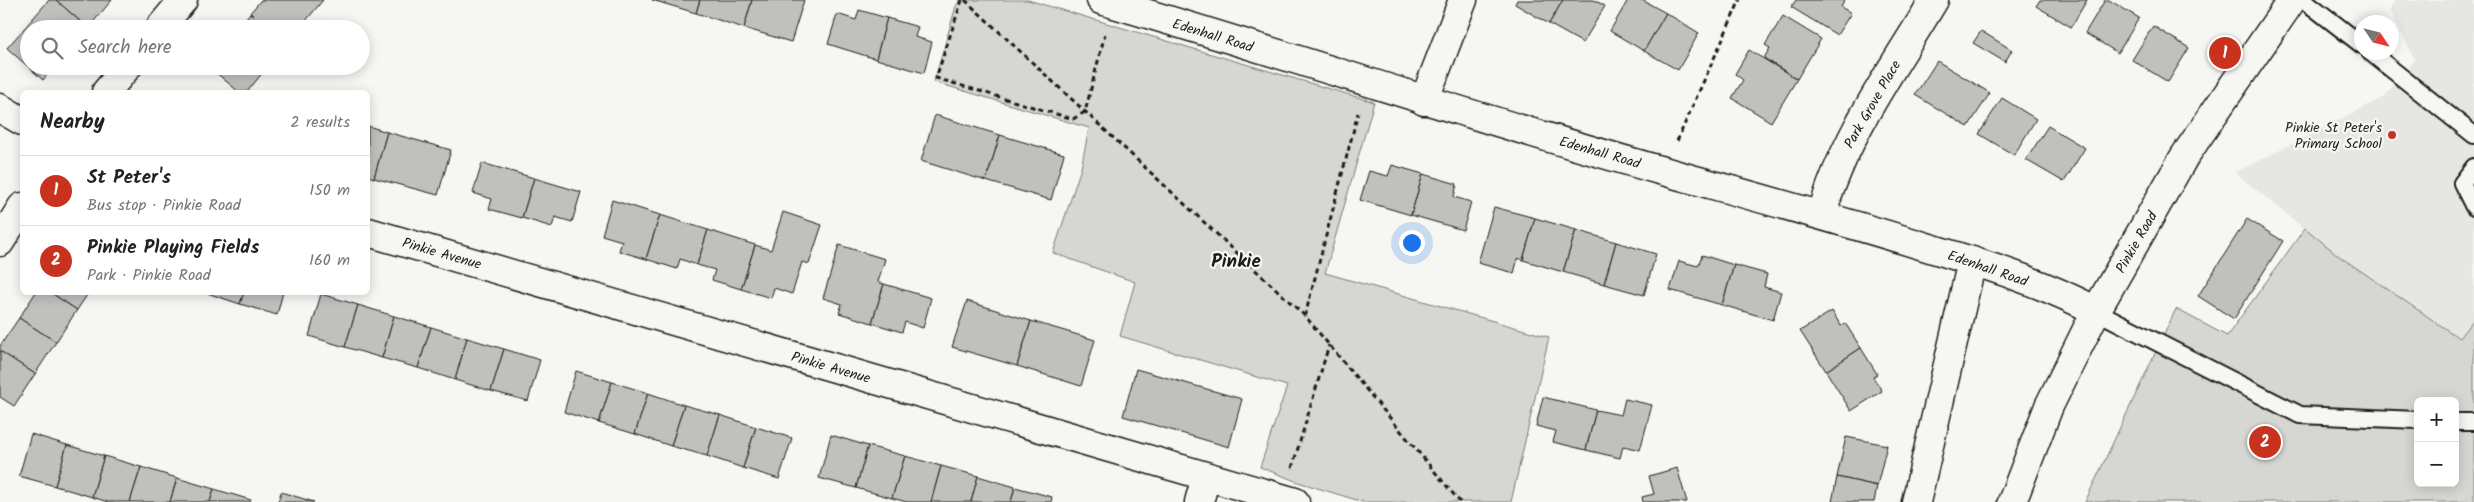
<!DOCTYPE html>
<html lang="en">
<head>
<meta charset="utf-8">
<style>
	:root { --surface:#fff; --page:#f2f2f2; --text:#222; --muted:#767676; --line:#e0e0e0; --accent:#c8321e }
	body { margin:0; font-family:Kalam,sans-serif; background:var(--page); color:var(--text) }
	.controls { position:absolute; right:15px; bottom:15px; display:grid; overflow:hidden; border-radius:8px; box-shadow:0 2px 12px #0003 }
	.controls button { width:45px; height:45px; display:grid; place-items:center; padding:0; border:0; border-bottom:1px solid var(--line); background:var(--surface); color:var(--text); font:25px sans-serif }
	.compass { position:absolute; left:2354px; top:15px; width:45px; height:45px; border-radius:50%; background:var(--surface); box-shadow:0 2px 12px #0003; rotate:125deg }
	.you { position:absolute; left:1411px; top:242px; width:18px; height:18px; margin:-12px; border:4px solid #fff; border-radius:50%; background:#1a73e8; box-shadow:0 0 0 8px #1a73e833 }
	.badge { display:grid; place-items:center; width:32px; height:32px; border-radius:50%; background:var(--accent); color:#fff; font-size:16px; font-weight:700 }
	.pin { position:absolute; translate:-50% -50%; border:2px solid #fff; box-shadow:0 1px 5px #0006 }
	.list { margin:0; padding:0; list-style:none }
	h2 { display:flex; justify-content:space-between; align-items:center; height:65px; margin:0; padding:0 20px; font-size:21px }
	h2 small { font-size:16px; font-weight:400; color:var(--muted) }
	.list li { display:grid; grid-template-columns:32px 1fr auto; gap:15px; align-items:center; box-sizing:border-box; height:70px; padding:0 20px; border-top:1px solid var(--line) }
	.list b { display:block; font-size:19px; white-space:nowrap }
	.list p { margin:0; font-size:16px; white-space:nowrap; color:var(--muted) }
	.list em { font-size:16px; font-style:normal; color:var(--muted) }
	.icon { flex:none; width:28px; height:28px; fill:none; stroke:currentColor; stroke-width:2; stroke-linecap:round; stroke-linejoin:round }
	.map { position:relative; flex:none; width:2474px; height:502px; overflow:hidden }
	.search { position:absolute; background:var(--surface); box-shadow:0 2px 12px #0003; left:20px; top:20px; width:350px; height:55px; display:flex; align-items:center; gap:12px; box-sizing:border-box; padding:0 18px; border-radius:28px; color:var(--muted); font-size:19px }
	.panel { position:absolute; background:var(--surface); box-shadow:0 2px 12px #0003; left:20px; top:90px; width:350px; height:205px; border-radius:8px }
	.map>svg:first-child { display:block }
	.built { fill:#e6e6e2 }
	.green { fill:#d6d6d2; stroke:#797977; fill-rule:evenodd }
	.building { fill:#c0c0bd; stroke:#1c1c1c }
	.lines { fill:none; stroke-linecap:round; stroke-linejoin:round }
	.lane-casing { stroke:#1c1c1c; stroke-width:20 }
	.street-casing { stroke:#1c1c1c; stroke-width:31 }
	.secondary-casing { stroke:#1c1c1c; stroke-width:31 }
	.path { stroke:#1c1c1c; stroke-width:3; stroke-dasharray:5 4; stroke-linecap:butt }
	.lane { stroke:#f6f6f2; stroke-width:16 }
	.street { stroke:#f6f6f2; stroke-width:28 }
	.secondary { stroke:#f6f6f2; stroke-width:28 }
	.poi-dot { fill:#c8321e; stroke:#f6f6f2; stroke-width:2 }
	.labels { text-anchor:middle; stroke-width:4.5; stroke-linejoin:round; paint-order:stroke }
	.street-label { font-size:14px; fill:#1c1c1c; stroke:#f6f6f2 }
	.poi-label { font-size:14px; fill:#1c1c1c; stroke:#f6f6f2; text-anchor:end }
	.district-label { font-size:19px; font-weight:bold; fill:#1c1c1c; stroke:#f6f6f2 }
</style>
</head>
<body>
<div class="map">
<svg width="2474" height="502" viewBox="0 0 2474 502">
	<rect width="100%" height="100%" fill="#f6f6f2"/>
	<filter id="ink" filterUnits="userSpaceOnUse"><feTurbulence type="fractalNoise" baseFrequency=".02" numOctaves="2"/><feDisplacementMap in="SourceGraphic" scale="10" xChannelSelector="R" yChannelSelector="G"/><feConvolveMatrix kernelMatrix="1 2 1 2 8 2 1 2 1" color-interpolation-filters="sRGB"/></filter>
	<g filter="url(#ink)">
		<path class="built" d="M2395 0H2474V320L2460 338 2339 256 2235 173 2384 97 2415 60 2390 10Z"/>
		<g class="green">
			<path d="M960 0H1028L1374 102 1325 273 1549 337 1511 502H1363L1298 482 1260 467 1287 386 1120 336 1135 282 1053 253 1081 168 1089 128 934 82 956 6Z"/>
			<path d="M2305 228 2339 256 2459 338 2474 319V502H2085L2176 309 2227 336ZM2418 401H2455V483H2418Z"/>
		</g>
		<g class="building">
			<path d="M49 0H56L88 28 29 29V66H54L43 80 7 48Z"/>
			<path d="M56 0H112L88 28Z"/>
			<path d="M261 0H323L299 29H270L250 13Z"/>
			<path d="M652 0H700L696 13Z"/>
			<path d="M700 0H752L744 28 696 13Z"/>
			<path d="M752 0H804L791 42 744 28Z"/>
			<path d="M1517 0H1563L1549 24 1515 4Z"/>
			<path d="M1563 0H1594L1605 6 1583 43 1549 24Z"/>
			<path d="M1628 0H1642L1666 13 1644 51 1610 31Z"/>
			<path d="M1796 0H1845L1841 7 1851 13 1837 35 1791 7Z"/>
			<path d="M2040 0H2087L2071 27 2036 6Z"/>
			<path d="M2105 0H2109L2139 18 2118 53 2085 33Z"/>
			<path d="M859 10 887 18 876 59 828 44 837 14 856 20Z"/>
			<path d="M250 13 270 29H237Z"/>
			<path d="M1666 13 1699 33 1678 70 1644 51Z"/>
			<path d="M1783 16 1821 39 1797 79 1764 58 1770 48 1765 45Z"/>
			<path d="M887 18 918 27 915 37 932 42 924 73 876 59Z"/>
			<path d="M2153 26 2189 48 2168 82 2132 60Z"/>
			<path d="M1981 31 2012 50 2005 62 1973 43Z"/>
			<path d="M1749 50 1797 79 1771 122 1732 98 1743 80 1735 74Z"/>
			<path d="M1937 61 1990 93 1968 127 1915 95Z"/>
			<path d="M208 66H268L247 92H239Z"/>
			<path d="M2002 98 2036 119 2014 155 1979 134Z"/>
			<path d="M935 115 1000 135 986 181 921 161Z"/>
			<path d="M368 126 387 132 374 178 368 176Z"/>
			<path d="M2048 126 2085 148 2064 182 2026 160Z"/>
			<path d="M387 132 451 150 438 195 374 178Z"/>
			<path d="M1000 135 1064 154 1051 200 986 181Z"/>
			<path d="M482 163 534 178 522 218 489 209 492 199 473 193Z"/>
			<path d="M1392 165 1423 174 1411 215 1360 200 1369 171 1388 176Z"/>
			<path d="M1423 174 1457 184 1454 197 1471 202 1463 230 1411 215Z"/>
			<path d="M534 178 581 192 572 222 555 217 552 227 522 218Z"/>
			<path d="M612 200 660 215 646 259 619 251 622 241 602 235Z"/>
			<path d="M1494 207 1535 218 1523 260 1518 258 1514 273 1478 263Z"/>
			<path d="M783 212 822 225 809 264 802 262 792 294 774 288 771 298 741 289 755 245 771 250Z"/>
			<path d="M660 215 708 230 697 265 680 259 677 269 646 259Z"/>
			<path d="M1535 218 1576 230 1563 272 1523 260Z"/>
			<path d="M2247 219 2283 241 2234 319 2198 296Z"/>
			<path d="M708 230 755 245 741 289 712 280 715 270 697 265Z"/>
			<path d="M1576 230 1616 242 1604 284 1563 272Z"/>
			<path d="M1616 242 1656 254 1644 295 1604 284Z"/>
			<path d="M839 245 885 259 878 282 884 284 872 323 839 313 842 304 823 298Z"/>
			<path d="M1702 255 1734 265 1722 305 1670 290 1679 261 1698 266Z"/>
			<path d="M1734 265 1767 274 1764 287 1781 292 1773 320 1722 305Z"/>
			<path d="M884 284 931 298 923 328 905 322 902 332 872 323Z"/>
			<path d="M36 292H50L77 310 56 342 19 318Z"/>
			<path d="M50 292H89L77 310Z"/>
			<path d="M204 292H244L240 304Z"/>
			<path d="M244 292H283L277 315 240 304Z"/>
			<path d="M321 294 358 305 345 347 309 336Z"/>
			<path d="M967 301 1031 321 1017 366 952 347Z"/>
			<path d="M358 305 394 316 382 358 345 347Z"/>
			<path d="M1832 311 1841 326 1845 323 1861 348 1826 371 1800 331Z"/>
			<path d="M394 316 431 327 418 368 382 358Z"/>
			<path d="M19 318 56 342 35 374 0 351V346Z"/>
			<path d="M1031 321 1095 340 1081 386 1017 366Z"/>
			<path d="M431 327 467 338 455 380 418 368Z"/>
			<path d="M467 338 504 349 491 391 455 380Z"/>
			<path d="M1861 348 1877 374 1873 377 1882 391 1851 411 1826 371Z"/>
			<path d="M504 349 540 360 528 401 491 391Z"/>
			<path d="M0 351 35 374 14 406 0 397Z"/>
			<path d="M1136 369 1242 399 1229 447 1123 416Z"/>
			<path d="M576 371 612 382 599 423 564 412Z"/>
			<path d="M612 382 648 393 635 434 599 423Z"/>
			<path d="M648 393 684 405 671 446 635 434Z"/>
			<path d="M1543 397 1596 410 1586 450 1553 442 1556 431 1536 426Z"/>
			<path d="M1625 399 1652 405 1640 450 1623 446 1620 458 1586 450 1596 410 1621 415Z"/>
			<path d="M684 405 720 415 707 456 671 446Z"/>
			<path d="M720 415 756 427 743 468 707 456Z"/>
			<path d="M756 427 792 438 779 479 743 468Z"/>
			<path d="M31 434 67 445 55 486 19 476Z"/>
			<path d="M831 435 868 446 856 488 819 478Z"/>
			<path d="M1846 437 1887 445 1877 486 1837 477Z"/>
			<path d="M67 445 104 456 92 497 55 486Z"/>
			<path d="M868 446 905 456 892 498 856 488Z"/>
			<path d="M104 456 141 467 130 502H108L92 497Z"/>
			<path d="M905 456 941 466 931 502H907L892 498Z"/>
			<path d="M941 466 978 476 971 502H931Z"/>
			<path d="M141 467 177 478 170 502H130Z"/>
			<path d="M1677 468 1687 502H1643L1642 497 1654 494 1649 476Z"/>
			<path d="M978 476 1015 487 1011 502H971Z"/>
			<path d="M1837 477 1877 486 1874 502H1832Z"/>
			<path d="M177 478 214 489 210 502H170Z"/>
			<path d="M1015 487 1052 497 1051 502H1011Z"/>
			<path d="M214 489 251 500 250 502H210Z"/>
			<path d="M281 492 314 502H278Z"/>
		</g>
		<g class="lines">
			<g class="lane-casing">
				<g id="lane">
					<path d="M2304 0 2362 45"/>
					<path d="M2370 52 2474 135"/>
					<path d="M2474 167 2462 183 2474 207"/>
					<path d="M2096 311 2300 415 2418 420"/>
					<path d="M2455 422H2474"/>
				</g>
			</g>
			<g class="street-casing">
				<g id="street">
					<path d="M1101 0C1289 55 1474 118 1663 171 1752 196 1841 220 1930 248 1986 265 2044 283 2096 311"/>
					<path d="M159 29 183 0"/>
					<path d="M106 92 128 66"/>
					<path d="M1424 101 1463 0"/>
					<path d="M0 108 22 121"/>
					<path d="M1822 214C1844 136 1893 69 1934 0"/>
					<path d="M368 232 1295 502"/>
					<path d="M0 242 22 207"/>
					<path d="M1199 502 1206 477"/>
					<path d="M1916 502 1972 261"/>
				</g>
			</g>
			<g class="secondary-casing">
				<path id="secondary" d="M2012 502 2049 406 2096 311 2184 157 2292 0"/>
			</g>
			<g class="path">
				<path d="M962 0 936 78 1073 119 1085 112 1105 34"/>
				<path d="M965 0 1305 316 1460 502"/>
				<path d="M1677 141 1740 0"/>
				<path d="M1305 316 1358 113"/>
				<path d="M1292 468 1329 345"/>
			</g>
			<use href="#lane" class="lane"/>
			<use href="#street" class="street"/>
			<use href="#secondary" class="secondary"/>
		</g>
	</g>
	<circle class="poi-dot" cx="2392" cy="135" r="5"/>
	<g class="labels">
		<g class="street-label">
			<text transform="translate(1213 35) rotate(17)" y="5">Edenhall Road</text>
			<text transform="translate(1872 104) rotate(-60)" y="5">Park Grove Place</text>
			<text transform="translate(1600 152) rotate(16)" y="5">Edenhall Road</text>
			<text transform="translate(2136 242) rotate(-60)" y="5">Pinkie Road</text>
			<text transform="translate(442 253) rotate(16)" y="5">Pinkie Avenue</text>
			<text transform="translate(1988 268) rotate(19)" y="5">Edenhall Road</text>
			<text transform="translate(831 367) rotate(16)" y="5">Pinkie Avenue</text>
		</g>
		<g class="poi-label">
			<text x="2382" y="132">Pinkie St Peter's<tspan x="2382" dy="16">Primary School</tspan></text>
		</g>
		<g class="district-label">
			<text x="1236" y="267">Pinkie</text>
		</g>
	</g>
</svg>
<div class="controls">
<button>+</button>
<button>−</button>
</div>
<svg class="compass" viewBox="-18 -18 36 36"><path d="M0-13l5 13h-10z" fill="#e53935"/><path d="M0 13l5-13h-10z" fill="#767676"/></svg>
<div class="you"></div>
<div class="pin badge" style="left:2225px;top:53px">1</div>
<div class="pin badge" style="left:2265px;top:442px">2</div>
<div class="search"><svg class="icon" aria-label="search" viewBox="0 0 24 24"><circle cx="10" cy="10" r="6"/><path d="M15 15l6 6"/></svg>Search here</div>
<section class="panel">
<h2>Nearby<small>2 results</small></h2>
<ul class="list">
<li><span class="badge">1</span><div><b>St Peter's</b><p>Bus stop · Pinkie Road</p></div><em>150 m</em></li>
<li><span class="badge">2</span><div><b>Pinkie Playing Fields</b><p>Park · Pinkie Road</p></div><em>160 m</em></li>
</ul>
</section>
</div>
</body>
</html>
